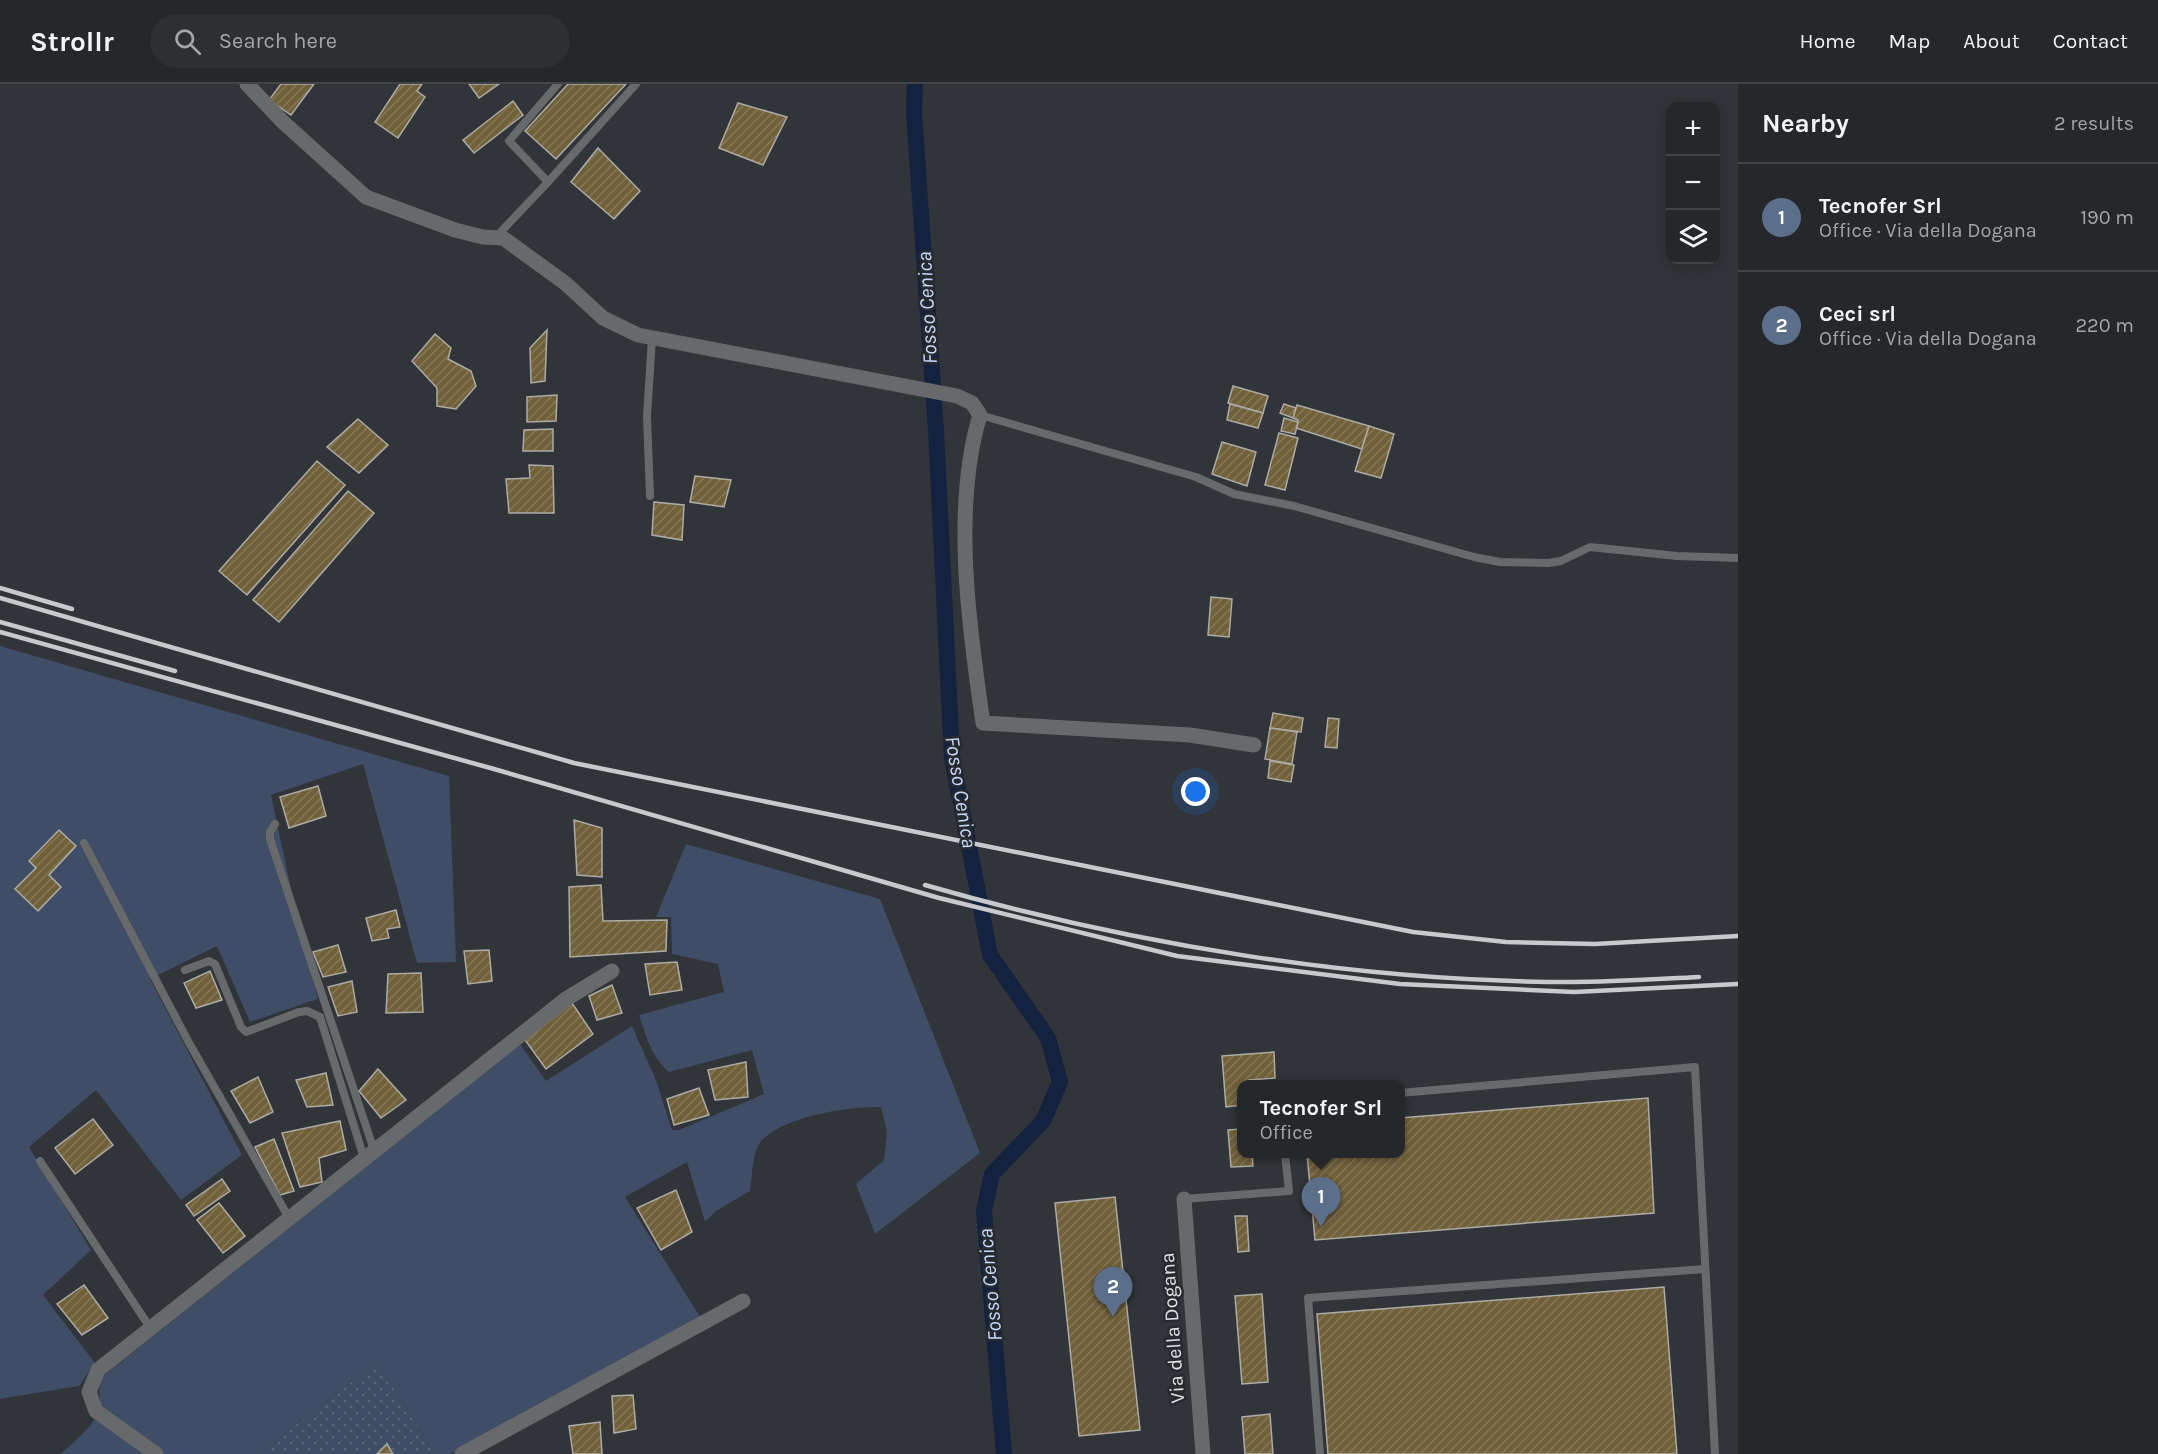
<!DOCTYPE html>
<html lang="en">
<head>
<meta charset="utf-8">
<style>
	:root { --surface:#25272a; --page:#2d2f32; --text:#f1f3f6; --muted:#a3a5a8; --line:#424447; --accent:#deb133 }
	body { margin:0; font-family:Karla,sans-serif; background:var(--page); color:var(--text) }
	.controls { position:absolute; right:18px; top:18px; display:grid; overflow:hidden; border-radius:12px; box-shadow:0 3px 15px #0003 }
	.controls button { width:54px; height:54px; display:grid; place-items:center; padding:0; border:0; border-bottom:2px solid var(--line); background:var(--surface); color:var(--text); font:30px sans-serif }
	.you { position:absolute; left:1196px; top:708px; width:21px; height:21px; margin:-15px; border:4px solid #fff; border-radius:50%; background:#1a73e8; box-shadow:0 0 0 9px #1a73e833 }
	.badge { display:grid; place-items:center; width:39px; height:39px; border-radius:50%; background:var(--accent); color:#fff; font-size:20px; font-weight:700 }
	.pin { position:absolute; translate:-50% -50px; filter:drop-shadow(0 2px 3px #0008) }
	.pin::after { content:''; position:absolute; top:32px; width:21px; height:18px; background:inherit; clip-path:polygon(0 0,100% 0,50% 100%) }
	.popup { position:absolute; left:1237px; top:996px; width:168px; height:78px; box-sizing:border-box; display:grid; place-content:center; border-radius:12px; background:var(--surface); filter:drop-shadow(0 2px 4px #0005); font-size:20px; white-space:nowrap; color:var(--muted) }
	.popup b { font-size:22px; color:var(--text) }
	.popup::after { content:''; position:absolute; left:50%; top:100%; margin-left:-12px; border:12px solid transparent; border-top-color:var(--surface) }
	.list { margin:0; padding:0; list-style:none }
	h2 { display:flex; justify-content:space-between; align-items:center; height:78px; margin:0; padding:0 24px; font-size:26px }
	h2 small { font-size:20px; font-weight:400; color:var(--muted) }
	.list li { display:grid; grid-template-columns:39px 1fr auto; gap:18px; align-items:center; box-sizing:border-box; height:108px; padding:0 24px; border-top:2px solid var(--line) }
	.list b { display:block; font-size:22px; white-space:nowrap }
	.list p { margin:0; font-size:20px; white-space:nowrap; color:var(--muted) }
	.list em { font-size:20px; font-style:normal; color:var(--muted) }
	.icon { flex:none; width:33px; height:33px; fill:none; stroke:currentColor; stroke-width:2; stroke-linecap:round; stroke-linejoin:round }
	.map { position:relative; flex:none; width:1738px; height:1370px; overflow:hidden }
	header { display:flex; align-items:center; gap:36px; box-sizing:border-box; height:84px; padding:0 30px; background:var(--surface); border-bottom:2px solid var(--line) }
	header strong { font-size:28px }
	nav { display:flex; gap:33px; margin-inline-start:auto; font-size:21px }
	.search { width:420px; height:54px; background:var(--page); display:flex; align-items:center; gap:15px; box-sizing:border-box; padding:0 21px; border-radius:33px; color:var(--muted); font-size:22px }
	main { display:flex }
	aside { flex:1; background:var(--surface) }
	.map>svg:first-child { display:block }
	.grass { fill:#3f4d66 }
	.garden { fill:url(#garden-dots) }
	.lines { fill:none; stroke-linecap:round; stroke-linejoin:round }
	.canal { stroke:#13223f; stroke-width:16 }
	.building { fill:url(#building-hatch); stroke:#adaba5; stroke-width:1.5 }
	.lane { stroke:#68696b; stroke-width:8 }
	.street { stroke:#68696b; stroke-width:15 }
	.rail { stroke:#c7c9cc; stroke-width:4.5 }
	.labels { text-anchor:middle; stroke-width:5; stroke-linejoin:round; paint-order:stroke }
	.street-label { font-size:20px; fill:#dfe1e4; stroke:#272a2e }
	.water-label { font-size:21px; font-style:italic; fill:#c5d8fb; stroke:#272a2e }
</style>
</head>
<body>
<header>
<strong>Strollr</strong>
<div class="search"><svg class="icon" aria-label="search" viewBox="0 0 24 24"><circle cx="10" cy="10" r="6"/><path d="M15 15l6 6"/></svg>Search here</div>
<nav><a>Home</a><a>Map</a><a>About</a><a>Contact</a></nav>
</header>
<main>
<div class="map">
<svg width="1738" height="1370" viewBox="0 0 1738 1370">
	<defs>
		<pattern id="garden-dots" width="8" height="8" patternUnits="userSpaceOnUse" patternTransform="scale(1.5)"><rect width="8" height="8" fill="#3f4d66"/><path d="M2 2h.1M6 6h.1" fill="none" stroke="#5a667c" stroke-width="1.8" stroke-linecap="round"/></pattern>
		<pattern id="building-hatch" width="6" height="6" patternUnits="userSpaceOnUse" patternTransform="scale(1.5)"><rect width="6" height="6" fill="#71613b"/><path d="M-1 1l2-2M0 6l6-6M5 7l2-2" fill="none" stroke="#857757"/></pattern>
	</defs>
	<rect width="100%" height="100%" fill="#313438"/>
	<g class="grass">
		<path d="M0 562 449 692 456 878 417 879 363 680 271 711 299 842 318 915 250 938 217 862 150 895 242 1071 181 1116 96 1006 29 1063 91 1166 43 1211 95 1279 79 1302 0 1315Z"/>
		<path d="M686 760 880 815 980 1069 875 1150 856 1100 884 1076 887 1048 881 1023C850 1022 774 1033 758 1062 752 1073 752 1094 750 1107L716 1127 705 1138 687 1078 625 1113 702 1236 450 1370H435L379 1281 371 1283 258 1370H61C74 1357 97 1341 100 1321 101 1309 97 1309 102 1293L520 960 546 997 632 942 656 996 672 1046H679L764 1010 752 966 669 988C652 974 646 952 639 931L724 908 718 880 672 870 671 833H656Z"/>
	</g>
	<path class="garden" d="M379 1281 435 1370H258L371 1283Z"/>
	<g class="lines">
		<path class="canal" d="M915 0 914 29 936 347 952 674 990 871 1048 954 1060 998 1043 1037 992 1090 984 1127 1004 1370"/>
	</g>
	<g class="building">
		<path d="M281 0H314L291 31 269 16Z"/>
		<path d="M400 0H422L417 7 425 13 398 54 375 38Z"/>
		<path d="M469 0H499L479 14Z"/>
		<path d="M568 0H626L556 75 525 47Z"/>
		<path d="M513 17 523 31 474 69 463 56Z"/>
		<path d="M738 19 787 33 763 81 719 64Z"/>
		<path d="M598 64 640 107 614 135 571 98Z"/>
		<path d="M547 246 545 297 531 299 530 264Z"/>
		<path d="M435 250 451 264 448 275 471 287 476 302 456 325 437 322V304L412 277Z"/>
		<path d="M1233 302 1268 312 1263 329 1228 319Z"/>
		<path d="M557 311 556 337 527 338V313Z"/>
		<path d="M1230 320 1263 329 1258 344 1227 336Z"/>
		<path d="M1284 320 1296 324 1293 334 1280 329Z"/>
		<path d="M1297 321 1369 342 1362 365 1296 344 1298 336 1293 334Z"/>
		<path d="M1284 334 1298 338 1295 350 1281 347Z"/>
		<path d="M358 335 388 361 359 389 327 363Z"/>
		<path d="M1369 342 1394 350 1381 394 1355 387Z"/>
		<path d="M553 345V367H523L524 346Z"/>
		<path d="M1279 349 1298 354 1285 406 1265 401Z"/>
		<path d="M1222 358 1256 368 1247 402 1212 390Z"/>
		<path d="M317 377 345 401 247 511 219 487Z"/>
		<path d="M529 381 553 382 554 429H509L506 395 530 394Z"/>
		<path d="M695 392 731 396 724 423 690 418Z"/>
		<path d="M348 407 374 429 279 538 253 516Z"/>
		<path d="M654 418 684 421 682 456 652 451Z"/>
		<path d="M1211 513 1232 515 1229 553 1208 551Z"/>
		<path d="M1273 629 1303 634 1301 648 1270 644Z"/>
		<path d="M1328 634 1339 635 1337 664 1325 663Z"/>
		<path d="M1270 644 1297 648 1292 680 1265 675Z"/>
		<path d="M1270 677 1294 681 1291 698 1268 694Z"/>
		<path d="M318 702 326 732 289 744 280 713Z"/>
		<path d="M574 736 602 744V793L577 791Z"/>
		<path d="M59 746 76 762 49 791 61 803 38 827 15 805 36 784 29 777Z"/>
		<path d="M601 801 603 837 667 836 666 867 570 873 569 803Z"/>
		<path d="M396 826 400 843 387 845 389 854 372 857 366 834Z"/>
		<path d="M338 861 346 888 323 893 313 868Z"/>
		<path d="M489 866 492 897 468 900 464 867Z"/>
		<path d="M677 878 682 906 650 911 645 880Z"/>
		<path d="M210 887 222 916 196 924 184 899Z"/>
		<path d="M421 889 423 928 386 929 388 890Z"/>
		<path d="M352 897 357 928 338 932 328 903Z"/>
		<path d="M612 901 622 929 597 936 589 912Z"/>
		<path d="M572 919 593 950 546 985 525 956Z"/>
		<path d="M1274 968 1275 994 1249 996 1250 1000H1242V1021L1226 1023 1222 972Z"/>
		<path d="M746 978 748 1013 715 1016 708 986Z"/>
		<path d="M378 985 406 1016 381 1034 359 1007Z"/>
		<path d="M326 989 333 1021 307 1023 296 996Z"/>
		<path d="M258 993 273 1028 250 1039 231 1007Z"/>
		<path d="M699 1004 709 1031 674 1041 667 1015Z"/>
		<path d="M1648 1014 1654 1129 1315 1156 1307 1070H1400V1034Z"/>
		<path d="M93 1035 113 1061 75 1090 55 1064Z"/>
		<path d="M340 1037 346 1066 319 1074 322 1098 300 1103 282 1049Z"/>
		<path d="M1242 1045V1070H1252L1253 1082 1231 1083 1228 1046Z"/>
		<path d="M274 1055 294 1107 280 1111 255 1063Z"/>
		<path d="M222 1095 230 1107 194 1132 186 1121Z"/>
		<path d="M676 1106 692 1148 661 1166 637 1124Z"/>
		<path d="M1115 1113 1140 1346 1079 1352 1055 1119Z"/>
		<path d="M219 1119 245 1152 223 1169 197 1136Z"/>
		<path d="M1235 1132H1247L1249 1167 1238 1168Z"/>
		<path d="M84 1201 108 1234 82 1251 57 1220Z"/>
		<path d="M1664 1203 1677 1370H1328L1317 1230Z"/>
		<path d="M1262 1210 1268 1298 1242 1300 1235 1212Z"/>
		<path d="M633 1311 636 1345 614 1349 612 1312Z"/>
		<path d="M1270 1330 1273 1370H1245L1242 1333Z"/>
		<path d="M600 1338 602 1370H573L569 1342Z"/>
		<path d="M387 1360 393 1370H377Z"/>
	</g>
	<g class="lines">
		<g class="lane">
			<path d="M548 98 636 0"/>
			<path d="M495 154 548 98 509 57 558 0"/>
			<path d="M980 331 1196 393 1234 410 1294 422 1474 473 1500 478 1548 479 1561 477 1590 463 1677 472 1738 474"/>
			<path d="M650 412 647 332 652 254"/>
			<path d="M275 740 270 748V755L374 1066"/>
			<path d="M84 759 188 957 289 1134"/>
			<path d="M185 886 209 877 215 880 241 943 246 948 299 928 307 927 320 933 364 1074"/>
			<path d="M1400 1009 1695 983 1715 1370"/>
			<path d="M40 1077 151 1245"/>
			<path d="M1184 1115 1289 1107 1285 1070"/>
			<path d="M1320 1370 1308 1214 1705 1185"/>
		</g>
		<g class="street">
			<path d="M247 0 283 38 366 113 455 146 483 153 503 154 565 199 603 234 638 251 957 312 972 319 980 331C952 423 969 544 983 639L1190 651 1254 661"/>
			<path d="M1184 1115 1203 1370"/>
			<path d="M156 1370 96 1327 89 1308 98 1286 566 915 612 887"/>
			<path d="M462 1370 743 1217"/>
		</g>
		<g class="rail">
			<path d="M0 504 72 525"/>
			<path d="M0 514 574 679 1413 848 1506 858 1595 860 1738 852"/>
			<path d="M0 538 175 587"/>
			<path d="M0 548 494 685 939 814 1177 872 1400 900 1574 908 1738 900"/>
			<path d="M925 801C1130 860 1358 898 1572 898 1614 898 1657 895 1699 893"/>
		</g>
	</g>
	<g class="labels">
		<g class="street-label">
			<text transform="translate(1172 1244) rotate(-94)" y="7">Via della Dogana</text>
		</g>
		<g class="water-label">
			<text transform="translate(927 224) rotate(-93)" y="7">Fosso Cenica</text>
			<text transform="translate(961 708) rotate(81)" y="7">Fosso Cenica</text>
			<text transform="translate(990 1201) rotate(-95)" y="7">Fosso Cenica</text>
		</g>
	</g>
</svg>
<div class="controls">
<button>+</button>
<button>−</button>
<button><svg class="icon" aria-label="layers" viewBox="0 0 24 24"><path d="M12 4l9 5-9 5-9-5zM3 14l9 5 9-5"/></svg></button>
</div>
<div class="you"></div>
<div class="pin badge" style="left:1321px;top:1143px;background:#5c6f8a">1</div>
<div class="popup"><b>Tecnofer Srl</b>Office</div>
<div class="pin badge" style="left:1113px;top:1233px;background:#5c6f8a">2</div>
</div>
<aside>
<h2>Nearby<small>2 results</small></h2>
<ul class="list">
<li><span class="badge" style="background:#5c6f8a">1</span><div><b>Tecnofer Srl</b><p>Office · Via della Dogana</p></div><em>190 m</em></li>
<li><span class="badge" style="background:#5c6f8a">2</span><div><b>Ceci srl</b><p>Office · Via della Dogana</p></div><em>220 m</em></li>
</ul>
</aside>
</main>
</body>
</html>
